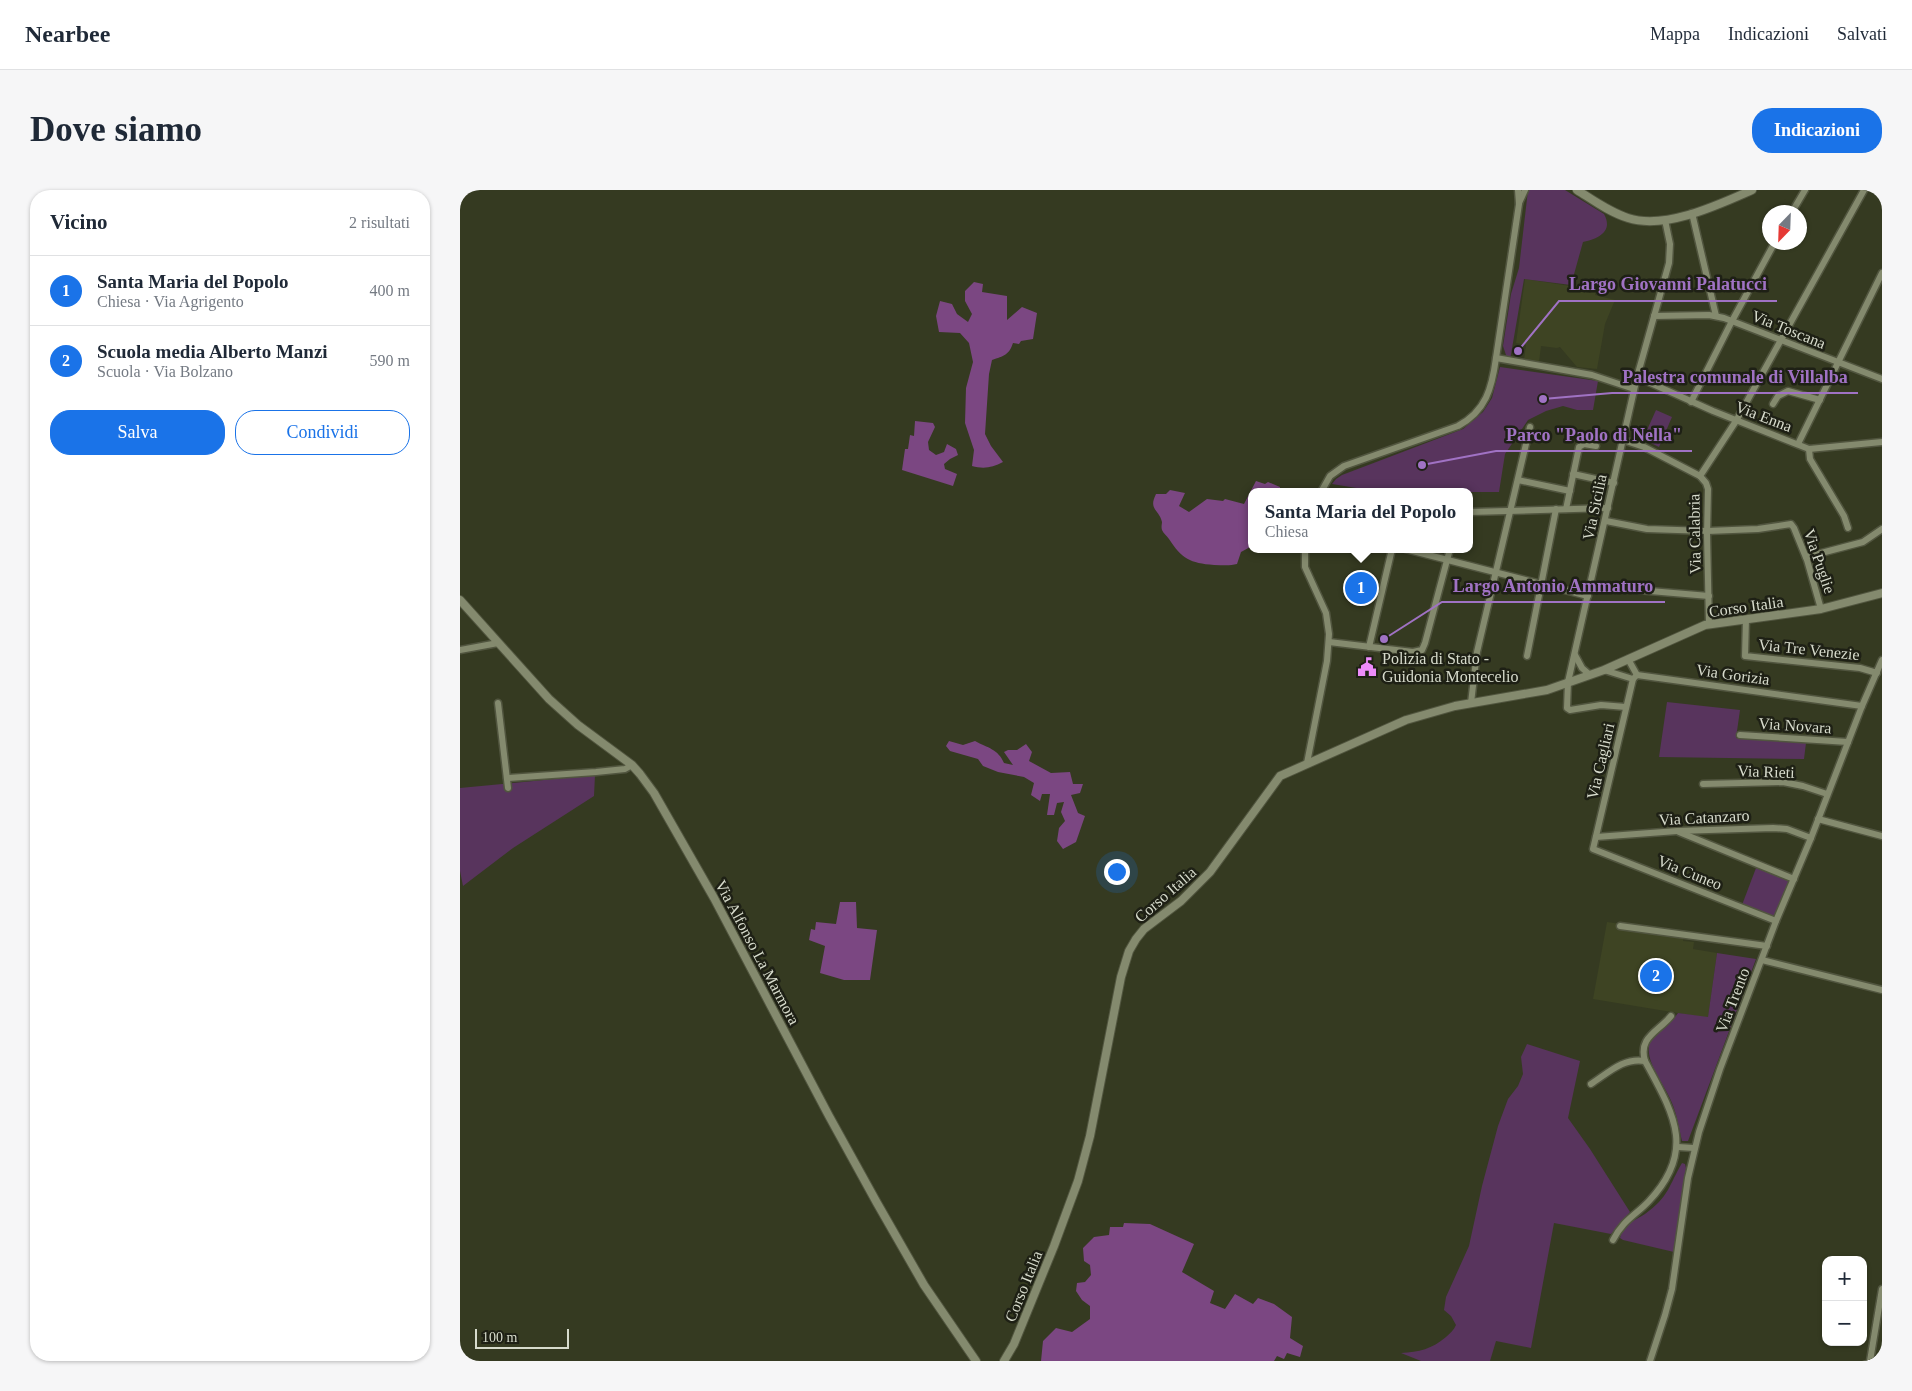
<!DOCTYPE html>
<html lang="it">
<head>
<meta charset="utf-8">
<style>
	:root { --surface:#fff; --page:#f6f6f7; --text:#1f2937; --muted:#747a83; --line:#e0e1e3; --accent:#1a73e8 }
	body { margin:0; font-family:"Times New Roman",serif; background:var(--page); color:var(--text) }
	.controls { position:absolute; right:15px; bottom:15px; display:grid; overflow:hidden; border-radius:10px; box-shadow:0 1px 4px #0004 }
	.controls button { width:45px; height:45px; display:grid; place-items:center; padding:0; border:0; border-bottom:1px solid var(--line); background:var(--surface); color:var(--text); font:25px sans-serif }
	.compass { position:absolute; left:1302px; top:15px; width:45px; height:45px; border-radius:50%; background:var(--surface); box-shadow:0 1px 4px #0004; rotate:203deg }
	.scale { position:absolute; left:15px; bottom:12px; width:94px; box-sizing:border-box; padding-left:5px; border:2px solid #d7dbcc; border-top:0; font-size:14px; line-height:18px; white-space:nowrap; color:#d7dbcc; -webkit-text-stroke:4px #1e2015; paint-order:stroke }
	.you { position:absolute; left:656px; top:681px; width:18px; height:18px; margin:-12px; border:4px solid #fff; border-radius:50%; background:#1a73e8; box-shadow:0 0 0 8px #1a73e833 }
	.badge { display:grid; place-items:center; width:32px; height:32px; border-radius:50%; background:var(--accent); color:#fff; font-size:16px; font-weight:700 }
	.pin { position:absolute; translate:-50% -50%; border:2px solid #fff; box-shadow:0 1px 5px #0006 }
	.popup { position:absolute; left:788px; top:298px; width:225px; height:65px; box-sizing:border-box; display:grid; place-content:center; border-radius:10px; background:var(--surface); filter:drop-shadow(0 1px 4px #0005); font-size:16px; white-space:nowrap; color:var(--muted) }
	.popup b { font-size:19px; color:var(--text) }
	.popup::after { content:''; position:absolute; left:50%; top:100%; margin-left:-10px; border:10px solid transparent; border-top-color:var(--surface) }
	.list { margin:0; padding:0; list-style:none }
	h2 { display:flex; justify-content:space-between; align-items:center; height:65px; margin:0; padding:0 20px; font-size:21px }
	h2 small { font-size:16px; font-weight:400; color:var(--muted) }
	.list li { display:grid; grid-template-columns:32px 1fr auto; gap:15px; align-items:center; box-sizing:border-box; height:70px; padding:0 20px; border-top:1px solid var(--line) }
	.list b { display:block; font-size:19px; white-space:nowrap }
	.list p { margin:0; font-size:16px; white-space:nowrap; color:var(--muted) }
	.list em { font-size:16px; font-style:normal; color:var(--muted) }
	.actions { display:flex; gap:10px; padding:15px 20px }
	.actions a { flex:1; padding:11px 0; border:1px solid var(--accent); border-radius:20px; text-align:center; font-size:18px; color:var(--accent) }
	.actions .main { background:var(--accent); color:#fff }
	.map { position:relative; flex:none; width:1422px; height:1171px; overflow:hidden; border-radius:20px }
	header { display:flex; align-items:center; gap:30px; box-sizing:border-box; height:70px; padding:0 25px; background:var(--surface); border-bottom:1px solid var(--line) }
	header strong { font-size:24px }
	nav { display:flex; gap:28px; margin-inline-start:auto; font-size:18px }
	.intro { display:flex; align-items:center; justify-content:space-between; box-sizing:border-box; height:120px; padding:0 30px }
	h1 { margin:0; font-size:35px }
	.button { padding:12px 22px; border-radius:20px; background:var(--accent); color:#fff; font-size:18px; font-weight:700 }
	main { display:flex; gap:30px; padding:0 30px }
	aside { flex:1; background:var(--surface); border-radius:20px; box-shadow:0 1px 4px #0004 }
	.map>svg:first-child { display:block }
	.built { fill:#3e4423 }
	.green { fill:#58345d }
	.water { fill:#7b4782 }
	.lines { fill:none; stroke-linecap:round; stroke-linejoin:round }
	.minor-casing { stroke:#51553f; stroke-width:9 }
	.tertiary-casing { stroke:#51553f; stroke-width:10 }
	.minor { stroke:#848a6e; stroke-width:6 }
	.tertiary { stroke:#848a6e; stroke-width:8 }
	.labels { text-anchor:middle; stroke-width:5; stroke-linejoin:round; paint-order:stroke }
	.street-label { font-size:16px; fill:#d7dbcc; stroke:#1e2015 }
	.poi-label { font-size:16px; fill:#d7dbcc; stroke:#1e2015; text-anchor:start }
	.leader { fill:none; stroke:#a072c4; stroke-width:2 }
	.callout-dot { fill:#a072c4; stroke:#1e2015; stroke-width:2 }
	.callout-label { font-size:18px; text-anchor:middle; font-weight:bold; fill:#a072c4; stroke:#1e2015; stroke-width:5; stroke-linejoin:round; paint-order:stroke }
</style>
</head>
<body>
<header>
<strong>Nearbee</strong>
<nav><a>Mappa</a><a>Indicazioni</a><a>Salvati</a></nav>
</header>
<div class="intro"><h1>Dove siamo</h1><a class="button">Indicazioni</a></div>
<main>
<aside>
<h2>Vicino<small>2 risultati</small></h2>
<ul class="list">
<li><span class="badge">1</span><div><b>Santa Maria del Popolo</b><p>Chiesa · Via Agrigento</p></div><em>400 m</em></li>
<li><span class="badge">2</span><div><b>Scuola media Alberto Manzi</b><p>Scuola · Via Bolzano</p></div><em>590 m</em></li>
</ul>
<div class="actions"><a class="main">Salva</a><a>Condividi</a></div>
</aside>
<div class="map">
<svg width="1422" height="1171" viewBox="0 0 1422 1171">
	<rect width="100%" height="100%" fill="#353a21"/>
	<g class="built">
		<path d="M1065 89 1136 100 1135 105 1155 110 1145 134 1137 179 1117 177 1100 157 1097 158 1081 156 1079 172 1064 170 1066 155 1056 153Z"/>
		<path d="M1147 732 1224 743 1223 751 1234 752 1233 759 1257 763 1248 828 1133 809Z"/>
	</g>
	<g class="green">
		<path d="M1068 0H1105L1144 24C1154 42 1137 49 1123 52L1111 95 1064 89 1050 170 1046 165 1043 156 1051 104 1059 78Z"/>
		<path d="M1040 177 1138 191 1133 220H1117L1103 216 1086 221 1068 230 1045 264 1039 302H921L872 294 876 289 882 285 1003 239 1023 222 1032 208Z"/>
		<path d="M1196 220 1212 227 1199 257 1183 249Z"/>
		<path d="M1207 512 1280 520 1276 548 1346 553 1344 569 1199 567Z"/>
		<path d="M135 585 134 606 53 658 3 696 0 681V598Z"/>
		<path d="M1296 678 1329 691 1314 728 1282 715Z"/>
		<path d="M1257 763 1296 769 1228 951H1222C1219 938 1217 925 1212 913 1206 896 1181 868 1191 850 1196 840 1210 836 1218 823L1248 827Z"/>
		<path d="M1067 854 1120 871 1108 928 1130 959 1170 1022 1151 1044 1094 1033 1071 1158 1036 1151 1030 1171H961L941 1163C959 1162 972 1159 986 1147 990 1143 994 1140 996 1135L991 1126 984 1120 986 1107 1009 1056 1022 996 1038 936 1048 909 1058 896 1063 884 1061 867Z"/>
		<path d="M1222 973 1225 974 1226 978 1214 1062 1163 1050 1160 1048C1164 1034 1174 1031 1185 1024 1209 1007 1209 995 1222 973Z"/>
	</g>
	<g class="water">
		<path d="M514 92 523 94 522 102 547 106V130L562 117 577 123 573 149 561 151 559 154 553 153C549 165 544 166 532 170L529 184 525 244 531 256 543 272C532 278 523 279 512 276L514 260 505 233 506 198 513 172 509 153 500 143 479 142 476 126 480 111 492 114 497 124 508 132 512 124 505 111V101Z"/>
		<path d="M455 231 473 233 475 237 468 252 469 260 476 265 484 262 487 254 496 259 498 265 490 269 484 274 485 279 497 284 493 296 442 280 445 259H448L450 245 454 246Z"/>
		<path d="M796 291 805 294 808 292 820 297V302H792V356L781 362 777 374C770 376 762 375 754 375 730 373 722 369 709 349 707 346 703 343 702 340 701 337 702 334 702 332 699 319 688 320 696 304H706L710 300 725 303 719 316 729 322 747 309 763 311 765 309 784 314Z"/>
		<path d="M489 551 503 555 515 551C528 558 538 559 544 573L553 575 544 562 548 560H557L566 554 572 562 569 571 591 583 610 582 613 594H623L620 603 611 605 618 623 625 626 616 652 603 659 597 651 599 638 605 631 601 622 604 612 597 613 594 625H587L590 604H582L580 611 571 605 574 593 564 587 538 582 523 576 518 569 490 561 486 556Z"/>
		<path d="M380 712H396L397 738 417 740 410 790H384L360 783 365 756 349 750 351 739 355 740 356 732 376 734Z"/>
		<path d="M664 1033 690 1034 734 1054 722 1082 754 1101 750 1113 765 1119 775 1104 793 1114 798 1108 814 1114 832 1127 830 1148 843 1156 840 1167 827 1163 824 1169 817 1166 814 1171H581L583 1151 596 1138 612 1142 630 1129V1116L622 1110 616 1101 617 1093 625 1092 631 1085 630 1075 624 1071 623 1058 634 1047 649 1045 650 1037H663Z"/>
	</g>
	<g class="lines">
		<g class="minor-casing">
			<g id="minor">
				<path d="M1059 13 1065 0"/>
				<path d="M1332 22 1345 0"/>
				<path d="M1232 23 1256 126"/>
				<path d="M1194 126 1249 125 1264 128 1422 189"/>
				<path d="M1036 168 1132 185 1174 199"/>
				<path d="M1177 187 1253 221 1349 259 1422 252"/>
				<path d="M1231 212 1272 131 1315 52"/>
				<path d="M1313 214 1318 206 1328 201 1360 210"/>
				<path d="M1163 250 1184 257 1240 286"/>
				<path d="M1338 254 1422 83"/>
				<path d="M1349 259 1350 269 1384 326 1388 338"/>
				<path d="M1113 284 1154 293"/>
				<path d="M1058 290 1110 301"/>
				<path d="M861 302 870 286 884 276 998 236C1026 221 1032 198 1036 168L1059 14 1058 0"/>
				<path d="M1106 319 1119 257 1124 254 1136 256"/>
				<path d="M1010 322 1148 318"/>
				<path d="M1146 331 1187 339 1247 341 1298 339 1331 334 1334 338 1347 370 1361 419"/>
				<path d="M845 359V377L866 423 869 444 867 471 847 573"/>
				<path d="M945 359 1128 406"/>
				<path d="M903 365 904 359"/>
				<path d="M1346 367 1403 352 1422 339"/>
				<path d="M1131 396 1249 406"/>
				<path d="M1286 429 1285 466 1400 478 1417 483"/>
				<path d="M1249 434 1247 345 1248 299 1246 293 1240 286 1276 231 1404 0"/>
				<path d="M869 452 953 462 962 460 965 453 990 359"/>
				<path d="M909 457 932 359"/>
				<path d="M0 460 38 453"/>
				<path d="M1115 465 1122 478 1130 485"/>
				<path d="M1067 466 1096 319"/>
				<path d="M1168 469 1177 485"/>
				<path d="M1144 480 1173 489 1177 485 1402 516"/>
				<path d="M1173 489 1133 659 1316 731"/>
				<path d="M38 513 48 598"/>
				<path d="M1011 513 1017 462 1070 237"/>
				<path d="M1166 517 1141 515 1110 520 1107 518 1108 492 1177 187 1209 73 1210 54 1205 30"/>
				<path d="M1280 545 1388 552"/>
				<path d="M47 588 136 582 165 579 172 575"/>
				<path d="M1243 594 1323 592 1343 596 1367 604"/>
				<path d="M1358 629 1422 646"/>
				<path d="M1219 642 1334 689"/>
				<path d="M1136 647 1217 641 1313 638 1327 639 1351 648"/>
				<path d="M1160 736 1307 756"/>
				<path d="M1302 770 1422 800"/>
				<path d="M1131 894C1148 883 1164 867 1185 871"/>
				<path d="M1218 957 1234 958"/>
				<path d="M1153 1050C1163 1030 1176 1025 1189 1011 1237 960 1213 923 1185 871 1178 847 1198 842 1211 826"/>
				<path d="M1190 1171 1205 1125 1212 1099 1228 988 1239 942 1260 879 1316 731 1351 648 1402 516 1422 470"/>
				<path d="M1410 1171 1422 1099"/>
			</g>
		</g>
		<g class="tertiary-casing">
			<g id="tertiary">
				<path d="M1117 0C1133 10 1149 22 1168 28 1205 40 1258 15 1292 0"/>
				<path d="M0 410 89 509 118 535 172 575 180 584 194 603 254 708 369 926 417 1013 464 1095 516 1171"/>
				<path d="M544 1171 554 1154 594 1056 618 991 630 946 661 787 669 761 676 749 684 739 721 711 750 682 820 586 946 530 995 516 1087 500 1144 480 1245 435 1361 419 1422 403"/>
			</g>
		</g>
		<use href="#minor" class="minor"/>
		<use href="#tertiary" class="tertiary"/>
	</g>
	<defs>
		<g id="civic-bare" transform="scale(1.5)"><path d="M-.6-6.5H3V-4.5H.6V-3L4-1V1h2V6H-6V1h2V-1L-.6-3ZM-1.2 2.5V6h2.4V2.5Z" fill="#ed8cfa" stroke="#1e2015" stroke-width="2.5" paint-order="stroke"/></g>
	</defs>
	<g fill-rule="evenodd">
		<use href="#civic-bare" x="907" y="477"/>
	</g>
	<g class="labels">
		<g class="street-label">
			<text transform="translate(1329 139) rotate(22)" y="6">Via Toscana</text>
			<text transform="translate(1304 226) rotate(21)" y="6">Via Enna</text>
			<text transform="translate(1134 317) rotate(-78)" y="6">Via Sicilia</text>
			<text transform="translate(1234 344) rotate(-91)" y="6">Via Calabria</text>
			<text transform="translate(1360 371) rotate(71)" y="6">Via Puglie</text>
			<text transform="translate(1286 416) rotate(-8)" y="6">Corso Italia</text>
			<text transform="translate(1349 459) rotate(6)" y="6">Via Tre Venezie</text>
			<text transform="translate(1273 484) rotate(8)" y="6">Via Gorizia</text>
			<text transform="translate(1335 535) rotate(4)" y="6">Via Novara</text>
			<text transform="translate(1140 571) rotate(-77)" y="6">Via Cagliari</text>
			<text transform="translate(1306 581) rotate(2)" y="6">Via Rieti</text>
			<text transform="translate(1244 627) rotate(-3)" y="6">Via Catanzaro</text>
			<text transform="translate(1230 682) rotate(22)" y="6">Via Cuneo</text>
			<text transform="translate(705 704) rotate(-41)" y="6">Corso Italia</text>
			<text transform="translate(298 762) rotate(62)" y="6">Via Alfonso La Marmora</text>
			<text transform="translate(1272 810) rotate(-69)" y="6">Via Trento</text>
			<text transform="translate(563 1096) rotate(-68)" y="6">Corso Italia</text>
		</g>
		<g class="poi-label">
			<text x="922" y="474">Polizia di Stato -<tspan x="922" dy="18">Guidonia Montecelio</tspan></text>
		</g>
	</g>
	<path class="leader" d="M1058 161L1099 111H1317M1083 209L1152 203H1398M962 275L1036 261H1232M924 449L982 412H1205"/>
	<g class="callout-dot">
		<circle cx="1058" cy="161" r="5"/>
		<circle cx="1083" cy="209" r="5"/>
		<circle cx="962" cy="275" r="5"/>
		<circle cx="924" cy="449" r="5"/>
	</g>
	<g class="callout-label">
		<text x="1208" y="100">Largo Giovanni Palatucci</text>
		<text x="1275" y="193">Palestra comunale di Villalba</text>
		<text x="1134" y="251">Parco "Paolo di Nella"</text>
		<text x="1093" y="402">Largo Antonio Ammaturo</text>
	</g>
</svg>
<div class="controls">
<button>+</button>
<button>−</button>
</div>
<svg class="compass" viewBox="-18 -18 36 36"><path d="M0-13l5 13h-10z" fill="#e53935"/><path d="M0 13l5-13h-10z" fill="#747a83"/></svg>
<div class="scale">100 m</div>
<div class="you"></div>
<div class="pin badge" style="left:901px;top:398px">1</div>
<div class="popup"><b>Santa Maria del Popolo</b>Chiesa</div>
<div class="pin badge" style="left:1196px;top:786px">2</div>
</div>
</main>
</body>
</html>
